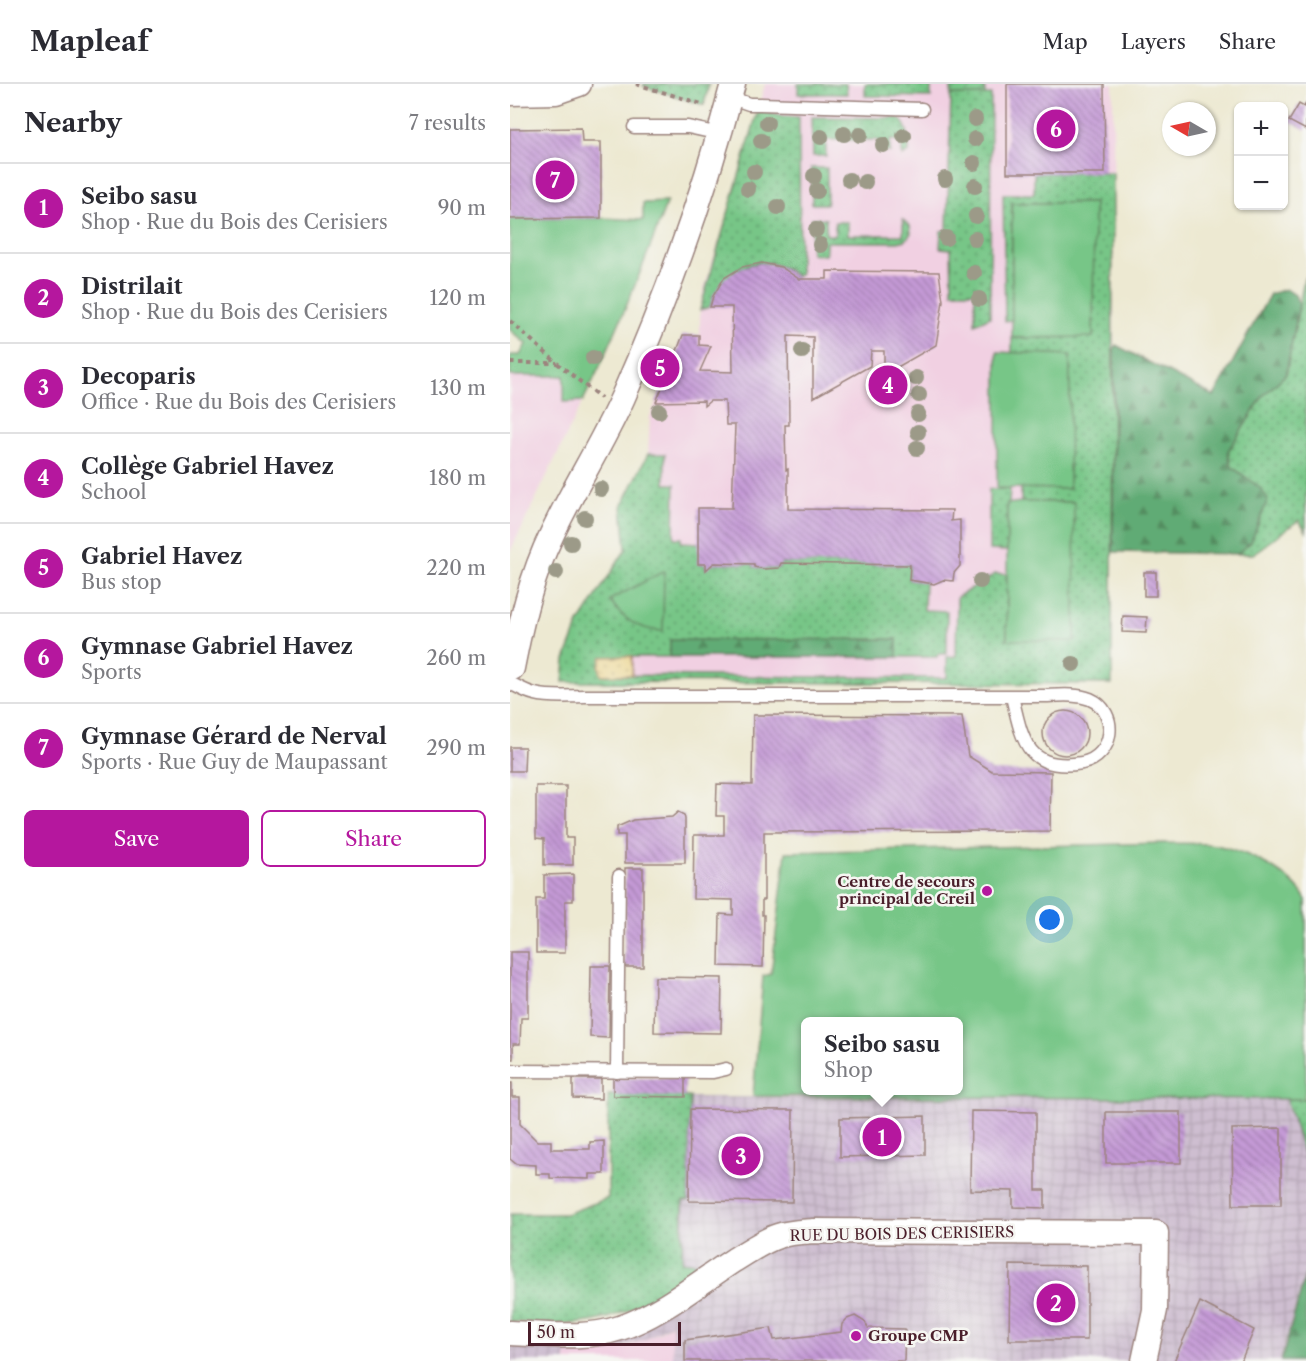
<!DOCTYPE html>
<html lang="en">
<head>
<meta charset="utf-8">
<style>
	:root { --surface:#fff; --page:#f2f2f3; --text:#2b2b33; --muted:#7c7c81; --line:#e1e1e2; --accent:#b5179e }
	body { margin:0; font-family:"Libre Caslon Text",serif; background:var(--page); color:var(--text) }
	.controls { position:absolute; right:18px; top:18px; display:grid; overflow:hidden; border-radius:9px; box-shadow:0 2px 4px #0004 }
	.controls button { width:54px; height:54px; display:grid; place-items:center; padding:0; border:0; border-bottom:2px solid var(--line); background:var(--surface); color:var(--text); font:30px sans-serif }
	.compass { position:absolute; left:652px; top:18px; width:54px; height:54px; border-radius:50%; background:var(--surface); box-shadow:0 2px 4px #0004; rotate:279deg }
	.scale { position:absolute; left:18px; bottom:15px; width:153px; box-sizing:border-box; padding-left:6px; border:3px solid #4a1f2b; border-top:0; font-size:16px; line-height:21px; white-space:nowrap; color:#4a1f2b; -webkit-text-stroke:4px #f6f6f2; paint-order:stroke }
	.you { position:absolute; left:540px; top:836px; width:21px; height:21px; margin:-15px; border:4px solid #fff; border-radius:50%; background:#1a73e8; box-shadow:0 0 0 9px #1a73e833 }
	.badge { display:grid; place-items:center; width:39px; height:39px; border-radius:50%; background:var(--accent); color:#fff; font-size:20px; font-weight:700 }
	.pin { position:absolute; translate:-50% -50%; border:3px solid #fff; box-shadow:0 2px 6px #0006 }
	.popup { position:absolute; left:291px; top:933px; width:162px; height:78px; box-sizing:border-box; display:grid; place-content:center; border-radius:9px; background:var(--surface); filter:drop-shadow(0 2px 4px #0005); font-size:20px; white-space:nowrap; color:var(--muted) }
	.popup b { font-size:22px; color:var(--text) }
	.popup::after { content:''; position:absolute; left:50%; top:100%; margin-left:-12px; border:12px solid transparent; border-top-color:var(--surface) }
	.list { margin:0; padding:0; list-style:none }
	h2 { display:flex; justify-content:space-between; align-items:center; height:78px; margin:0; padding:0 24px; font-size:26px }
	h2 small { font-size:20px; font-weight:400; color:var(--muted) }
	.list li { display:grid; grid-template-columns:39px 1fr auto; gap:18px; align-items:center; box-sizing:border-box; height:90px; padding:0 24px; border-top:2px solid var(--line) }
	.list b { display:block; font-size:22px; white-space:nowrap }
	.list p { margin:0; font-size:20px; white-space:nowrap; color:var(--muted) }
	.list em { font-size:20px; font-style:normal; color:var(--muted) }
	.actions { display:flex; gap:12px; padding:18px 24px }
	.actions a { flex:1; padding:14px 0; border:2px solid var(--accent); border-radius:9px; text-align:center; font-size:21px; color:var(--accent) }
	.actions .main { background:var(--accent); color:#fff }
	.map { position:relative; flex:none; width:796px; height:1277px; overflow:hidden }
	header { display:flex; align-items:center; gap:36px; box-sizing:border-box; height:84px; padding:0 30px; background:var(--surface); border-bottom:2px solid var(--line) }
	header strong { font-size:28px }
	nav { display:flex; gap:33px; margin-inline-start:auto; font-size:21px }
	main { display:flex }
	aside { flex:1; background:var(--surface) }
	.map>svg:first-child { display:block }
	.built { fill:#f1d0e2 }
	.industrial { fill:url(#industrial-grid) }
	.grass { fill:url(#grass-dots); stroke:#607259; stroke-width:1.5 }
	.forest { fill:url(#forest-firs); stroke:#566550; stroke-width:1.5 }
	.sand { fill:url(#sand-dots); stroke:#9c7c64; stroke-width:1.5 }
	.park { fill:#77c687; stroke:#607259; stroke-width:1.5; fill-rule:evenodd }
	.garden { fill:url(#garden-furrows); stroke:#607259; stroke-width:1.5 }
	.building { fill:url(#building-back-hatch) }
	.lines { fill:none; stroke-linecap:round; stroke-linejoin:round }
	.lane-casing { stroke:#9c847e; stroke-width:15 }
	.street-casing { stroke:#9c847e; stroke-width:27 }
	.path { stroke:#9c847e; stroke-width:4; stroke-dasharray:4.5 4.5; stroke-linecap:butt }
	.lane { stroke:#fff; stroke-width:12 }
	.street { stroke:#fff; stroke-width:24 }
	.tree { fill:#9c9a88 }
	.poi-dot { fill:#b5179e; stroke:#f6f6f2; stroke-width:2 }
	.labels { text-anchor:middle; stroke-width:5; stroke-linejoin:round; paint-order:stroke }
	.poi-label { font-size:15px; font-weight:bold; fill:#4a1f2b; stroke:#f6f6f2; text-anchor:end }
	.street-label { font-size:15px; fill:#4a1f2b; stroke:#f6f6f2 }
</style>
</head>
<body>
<header>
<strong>Mapleaf</strong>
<nav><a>Map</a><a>Layers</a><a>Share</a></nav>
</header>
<main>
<aside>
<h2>Nearby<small>7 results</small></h2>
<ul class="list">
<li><span class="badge">1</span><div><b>Seibo sasu</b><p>Shop · Rue du Bois des Cerisiers</p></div><em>90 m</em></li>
<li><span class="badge">2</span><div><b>Distrilait</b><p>Shop · Rue du Bois des Cerisiers</p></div><em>120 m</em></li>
<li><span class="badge">3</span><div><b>Decoparis</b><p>Office · Rue du Bois des Cerisiers</p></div><em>130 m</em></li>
<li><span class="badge">4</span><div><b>Collège Gabriel Havez</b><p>School</p></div><em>180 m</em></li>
<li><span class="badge">5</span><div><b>Gabriel Havez</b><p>Bus stop</p></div><em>220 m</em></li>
<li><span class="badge">6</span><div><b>Gymnase Gabriel Havez</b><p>Sports</p></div><em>260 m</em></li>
<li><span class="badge">7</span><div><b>Gymnase Gérard de Nerval</b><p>Sports · Rue Guy de Maupassant</p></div><em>290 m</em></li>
</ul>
<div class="actions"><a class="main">Save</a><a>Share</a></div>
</aside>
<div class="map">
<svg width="796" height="1277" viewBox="0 0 796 1277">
	<defs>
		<pattern id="industrial-grid" width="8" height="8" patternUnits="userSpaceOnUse" patternTransform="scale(1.5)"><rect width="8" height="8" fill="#cebed0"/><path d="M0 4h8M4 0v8" fill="none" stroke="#b2a3b3"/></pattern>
		<pattern id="grass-dots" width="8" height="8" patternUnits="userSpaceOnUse" patternTransform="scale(1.5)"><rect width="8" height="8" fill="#77c687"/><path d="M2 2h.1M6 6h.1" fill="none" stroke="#64a06f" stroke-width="1.8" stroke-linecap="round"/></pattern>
		<pattern id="forest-firs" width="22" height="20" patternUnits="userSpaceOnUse" patternTransform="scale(1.5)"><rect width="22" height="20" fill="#61ab74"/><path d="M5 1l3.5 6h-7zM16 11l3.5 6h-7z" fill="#528b5f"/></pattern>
		<pattern id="sand-dots" width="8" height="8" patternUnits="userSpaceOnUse" patternTransform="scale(1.5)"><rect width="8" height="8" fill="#eeda9e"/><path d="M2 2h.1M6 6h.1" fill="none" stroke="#cebb88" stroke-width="1.8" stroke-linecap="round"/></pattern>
		<pattern id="garden-furrows" width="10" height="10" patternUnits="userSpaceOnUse" patternTransform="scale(1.5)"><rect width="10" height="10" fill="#77c687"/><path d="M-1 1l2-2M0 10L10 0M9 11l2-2" fill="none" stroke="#64a06f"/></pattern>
		<pattern id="building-back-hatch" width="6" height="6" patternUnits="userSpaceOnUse" patternTransform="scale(1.5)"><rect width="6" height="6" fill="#c49ad6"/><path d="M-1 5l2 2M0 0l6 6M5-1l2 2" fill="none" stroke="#a17dae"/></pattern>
	</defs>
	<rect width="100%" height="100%" fill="#f6f6f2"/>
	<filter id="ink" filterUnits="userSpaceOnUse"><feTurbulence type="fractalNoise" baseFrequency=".0167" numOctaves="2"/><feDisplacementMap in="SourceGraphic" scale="12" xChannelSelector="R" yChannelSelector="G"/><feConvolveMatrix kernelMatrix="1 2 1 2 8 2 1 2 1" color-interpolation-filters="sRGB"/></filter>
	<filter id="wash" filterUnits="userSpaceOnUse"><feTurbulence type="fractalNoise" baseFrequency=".008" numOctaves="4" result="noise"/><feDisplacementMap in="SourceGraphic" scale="24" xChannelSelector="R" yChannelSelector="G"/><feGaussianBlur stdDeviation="1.35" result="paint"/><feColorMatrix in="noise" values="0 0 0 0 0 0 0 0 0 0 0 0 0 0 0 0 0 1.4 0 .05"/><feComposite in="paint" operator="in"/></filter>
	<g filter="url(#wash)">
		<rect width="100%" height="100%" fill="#ede9d2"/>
		<g class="built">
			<path d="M255 0H603L604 265 602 600 53 598 55 576 69 539 116 465 112 422 138 370 140 333 146 318 173 251H190V226L194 205 232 85Z"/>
			<path d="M0 292H55L54 318 73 317 0 468Z"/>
			<path d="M163 1240V1277H56V1270L88 1269 117 1263 146 1250Z"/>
		</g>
		<path class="industrial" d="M180 1013 776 1015 796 1078V1186L770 1277H163L162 1240 134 1256 97 1268 77 1271 56 1270V1277H0V1249L83 1250 201 1191 193 1180 172 1178 173 1117H178Z"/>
		<g class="grass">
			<path d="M134 0H199L194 21 133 2Z"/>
			<path d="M288 0H336L337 10H288Z"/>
			<path d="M355 0H421V13L355 12Z"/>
			<path d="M441 11H481L480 233 465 240V208H442L441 165 430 164 431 147 437 146Z"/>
			<path d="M248 26 271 32 289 33 290 191 286 192C253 163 211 185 200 223L190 226Z"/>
			<path d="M302 33 388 34C400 42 398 55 399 68L392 72V57L380 56V68L368 67V56H316V72H303Z"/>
			<path d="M301 84H317V120H302Z"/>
			<path d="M524 89H603L602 600 53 598 55 576 69 539 116 465 112 422 138 370H155V400H165L164 454H171V458L189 459 188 480H196V485L204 479 244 480V483L254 485 269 484 271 479 400 481 399 496 415 498 414 526 437 527V570H428L427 573H92L91 591 437 594V573L446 572 447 513 485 490H497V556L564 418H511V404L560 271 502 269V254L583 253V119H502V236L495 237 493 110H524Z"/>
			<path d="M302 134 316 135V151H325V138H338V151H393V136L400 142 401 149 396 156 388 158H316V171L301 170Z"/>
			<path d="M796 192V447L789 436 743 470H727L741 458 750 404 721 382 718 367 753 312 776 290 794 195Z"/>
			<path d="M479 405H500L499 420 497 421V467L479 466Z"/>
			<path d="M98 1011 180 1013 179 1117H173L172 1177 193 1180C160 1204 120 1232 79 1238 53 1242 26 1239 0 1238V1130H56L98 1114Z"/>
			<path d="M776 1015H796V1078Z"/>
		</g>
		<g class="forest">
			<path d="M776 205 785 211 789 220 776 290 753 312 718 367 721 382 750 404 758 415 741 458 727 470 603 468 604 265 606 261 704 312 760 210Z"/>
			<path d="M387 555V573H160V556Z"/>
			<path d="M796 1189V1277H771Z"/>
		</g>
		<path class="sand" d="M122 572V591H91L89 582 92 573Z"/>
		<g class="park">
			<path d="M157 118C132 186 106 252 73 317L54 318V292H0V271H10L16 260 0 246V135L91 134 133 136V119Z"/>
			<path d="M502 119H584L583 253 502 254Z"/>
			<path d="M487 268 560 271 559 405 487 404Z"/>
			<path d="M511 418H564L565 557 497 556V420Z"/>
			<path d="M154 487 153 547C129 546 113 536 100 516Z"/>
			<path d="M654 759C672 760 693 758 710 762 738 768 783 790 796 816V999L794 1015 243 1012 253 892 261 890 276 768ZM296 938H448V1006H296Z"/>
		</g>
		<rect class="garden" x="441" y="0" width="34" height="11"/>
		<g id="blocks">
			<g class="building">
				<path d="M497 0H594L595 89H497Z"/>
				<path d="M796 19V46L779 37 789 20 794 23Z"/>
				<path d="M71 44 72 58H91V134L0 135V45Z"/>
				<path d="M252 179 271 183 289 195H317V187L429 188 433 217 426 261 377 289 378 284H374V267H361L360 282 303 314V253L278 252 279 341H275L276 386 278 385V425L442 426 441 437 450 436V482L444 489 443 497 433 496 424 500 399 496 400 481 271 479 269 484 254 485 244 483V480L204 479 196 486V480H188V424H222L225 341H216L215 317H200L194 322V317L146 318 160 285 167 284V273L165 272 173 251H189V261L201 262 190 287 223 288 222 223H200L203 212 214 194 232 183Z"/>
				<rect x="634" y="488" width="12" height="24"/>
				<path d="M613 532 637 533 636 549 612 548Z"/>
				<circle cx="555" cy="649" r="22"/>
				<path d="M243 631 452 632 458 672 482 687 541 688 540 747 254 748V816H252V831H254L253 883 209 882 210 830 223 831V816L183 815 184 751H214V732H206L207 700 242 701Z"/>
				<path d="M0 663H15L14 687H0Z"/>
				<path d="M26 702H56V754H63V781H34V755L26 754Z"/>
				<path d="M168 728 174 731 175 735V779H115V751H107V743L123 736 162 733Z"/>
				<path d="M115 784H133V883H114Z"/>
				<path d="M63 790V817H55V869H26V815H34V791Z"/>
				<path d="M0 868H18V934H11L10 960H3V975H0Z"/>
				<path d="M81 882H100L99 954 80 953Z"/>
				<path d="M145 893 212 894 211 949 144 948Z"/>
				<path d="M103 994H175V1013L103 1012Z"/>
				<path d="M63 995H91V1015L63 1014Z"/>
				<path d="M0 999H2V1013H10V1040L27 1057H41V1065H80V1058L94 1057V1090H80V1095L40 1094V1090H26V1081L6 1080 0 1075Z"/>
				<path d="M180 1025 283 1026 282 1118 179 1117Z"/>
				<path d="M461 1027 526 1028V1106H535V1124L503 1123V1107L460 1106Z"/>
				<rect x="596" y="1028" width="75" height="51"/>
				<path d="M415 1032V1071L330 1073V1034Z"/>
				<path d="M771 1044V1121H723L722 1045Z"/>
				<path d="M500 1181 577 1182V1256H499Z"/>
				<path d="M690 1218 744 1246 731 1277H664Z"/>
				<path d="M345 1232 355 1238 358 1244 395 1245 394 1277H175V1256L261 1244 264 1256 331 1248 332 1240 337 1235Z"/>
			</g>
		</g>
	</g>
	<g filter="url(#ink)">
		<use href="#blocks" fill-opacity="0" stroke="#9c847e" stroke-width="1.5"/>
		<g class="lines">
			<g class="lane-casing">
				<g id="lane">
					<path d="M219 13 239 20H250L412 25"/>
					<path d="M124 43H178L210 50"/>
					<path d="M0 599C8 603 16 608 25 610 41 614 59 612 75 612 105 612 135 612 166 612 249 612 333 612 416 612 454 612 492 612 530 612 545 612 565 609 580 615 610 628 604 673 572 679 517 688 512 656 502 612"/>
					<path d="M0 987 203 988 216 985"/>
					<path d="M107 988 109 792"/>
				</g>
			</g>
			<g class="street-casing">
				<g id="street">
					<path d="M0 9 46 8 69 0"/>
					<path d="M2 584C11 538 21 493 42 450 64 403 92 360 113 313 158 211 195 108 223 0"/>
					<path d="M0 1249C36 1250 74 1256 110 1244 148 1232 190 1198 224 1176 238 1168 252 1157 268 1152 280 1148 292 1148 304 1147L646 1149 645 1226 634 1277"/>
				</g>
			</g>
			<g class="path">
				<path d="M126 0 195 21"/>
				<path d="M0 237 47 279 91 314"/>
				<path d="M0 279H47"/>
			</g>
			<use href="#lane" class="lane"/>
			<use href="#street" class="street"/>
		</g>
		<g class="tree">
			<circle cx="465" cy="35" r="8"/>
			<circle cx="257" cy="39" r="8"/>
			<circle cx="334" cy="50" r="8"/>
			<circle cx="350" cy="51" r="8"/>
			<circle cx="394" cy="52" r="8"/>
			<circle cx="311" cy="53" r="8"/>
			<circle cx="465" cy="55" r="8"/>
			<circle cx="251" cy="57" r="8"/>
			<circle cx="373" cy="61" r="8"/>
			<circle cx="464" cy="79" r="8"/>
			<circle cx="244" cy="88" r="8"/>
			<circle cx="304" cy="92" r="8"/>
			<circle cx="435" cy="95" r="8"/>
			<circle cx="339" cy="96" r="8"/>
			<circle cx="355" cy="98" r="8"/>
			<circle cx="465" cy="102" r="8"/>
			<circle cx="238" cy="105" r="8"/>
			<circle cx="307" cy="107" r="8"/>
			<circle cx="268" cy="123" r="8"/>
			<circle cx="466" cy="132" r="8"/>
			<circle cx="306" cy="146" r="8"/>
			<circle cx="436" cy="154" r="8"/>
			<circle cx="465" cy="155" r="8"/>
			<circle cx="310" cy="161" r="8"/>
			<circle cx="464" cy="189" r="8"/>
			<circle cx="469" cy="215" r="8"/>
			<circle cx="292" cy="267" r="8"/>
			<circle cx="83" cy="274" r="8"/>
			<circle cx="406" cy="294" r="8"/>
			<circle cx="409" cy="311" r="8"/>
			<circle cx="149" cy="327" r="8"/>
			<circle cx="408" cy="330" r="8"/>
			<circle cx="408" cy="348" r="8"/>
			<circle cx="407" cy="364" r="8"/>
			<circle cx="91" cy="405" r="8"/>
			<circle cx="75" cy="434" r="8"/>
			<circle cx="61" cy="459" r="8"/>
			<circle cx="46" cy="488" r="8"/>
			<circle cx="470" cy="497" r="8"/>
			<circle cx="563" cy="580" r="8"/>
		</g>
	</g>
	<g class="poi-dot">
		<circle cx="477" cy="807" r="6"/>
		<circle cx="346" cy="1252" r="6"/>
	</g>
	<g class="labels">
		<g class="poi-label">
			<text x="465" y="803">Centre de secours<tspan x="465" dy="17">principal de Creil</tspan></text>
			<text x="358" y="1257" text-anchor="start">Groupe CMP</text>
		</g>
		<g class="street-label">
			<text transform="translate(392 1150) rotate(-1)" y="5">RUE DU BOIS DES CERISIERS</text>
		</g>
	</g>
</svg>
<div class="controls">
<button>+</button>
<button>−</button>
</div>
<svg class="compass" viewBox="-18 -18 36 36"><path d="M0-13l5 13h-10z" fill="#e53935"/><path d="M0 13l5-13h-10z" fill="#7c7c81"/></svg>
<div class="scale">50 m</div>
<div class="you"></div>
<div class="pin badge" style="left:372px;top:1053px">1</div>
<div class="popup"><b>Seibo sasu</b>Shop</div>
<div class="pin badge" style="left:546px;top:1219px">2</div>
<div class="pin badge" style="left:231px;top:1072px">3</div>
<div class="pin badge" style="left:378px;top:301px">4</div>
<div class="pin badge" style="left:150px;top:284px">5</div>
<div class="pin badge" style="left:546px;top:45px">6</div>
<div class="pin badge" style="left:45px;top:96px">7</div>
</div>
</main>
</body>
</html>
